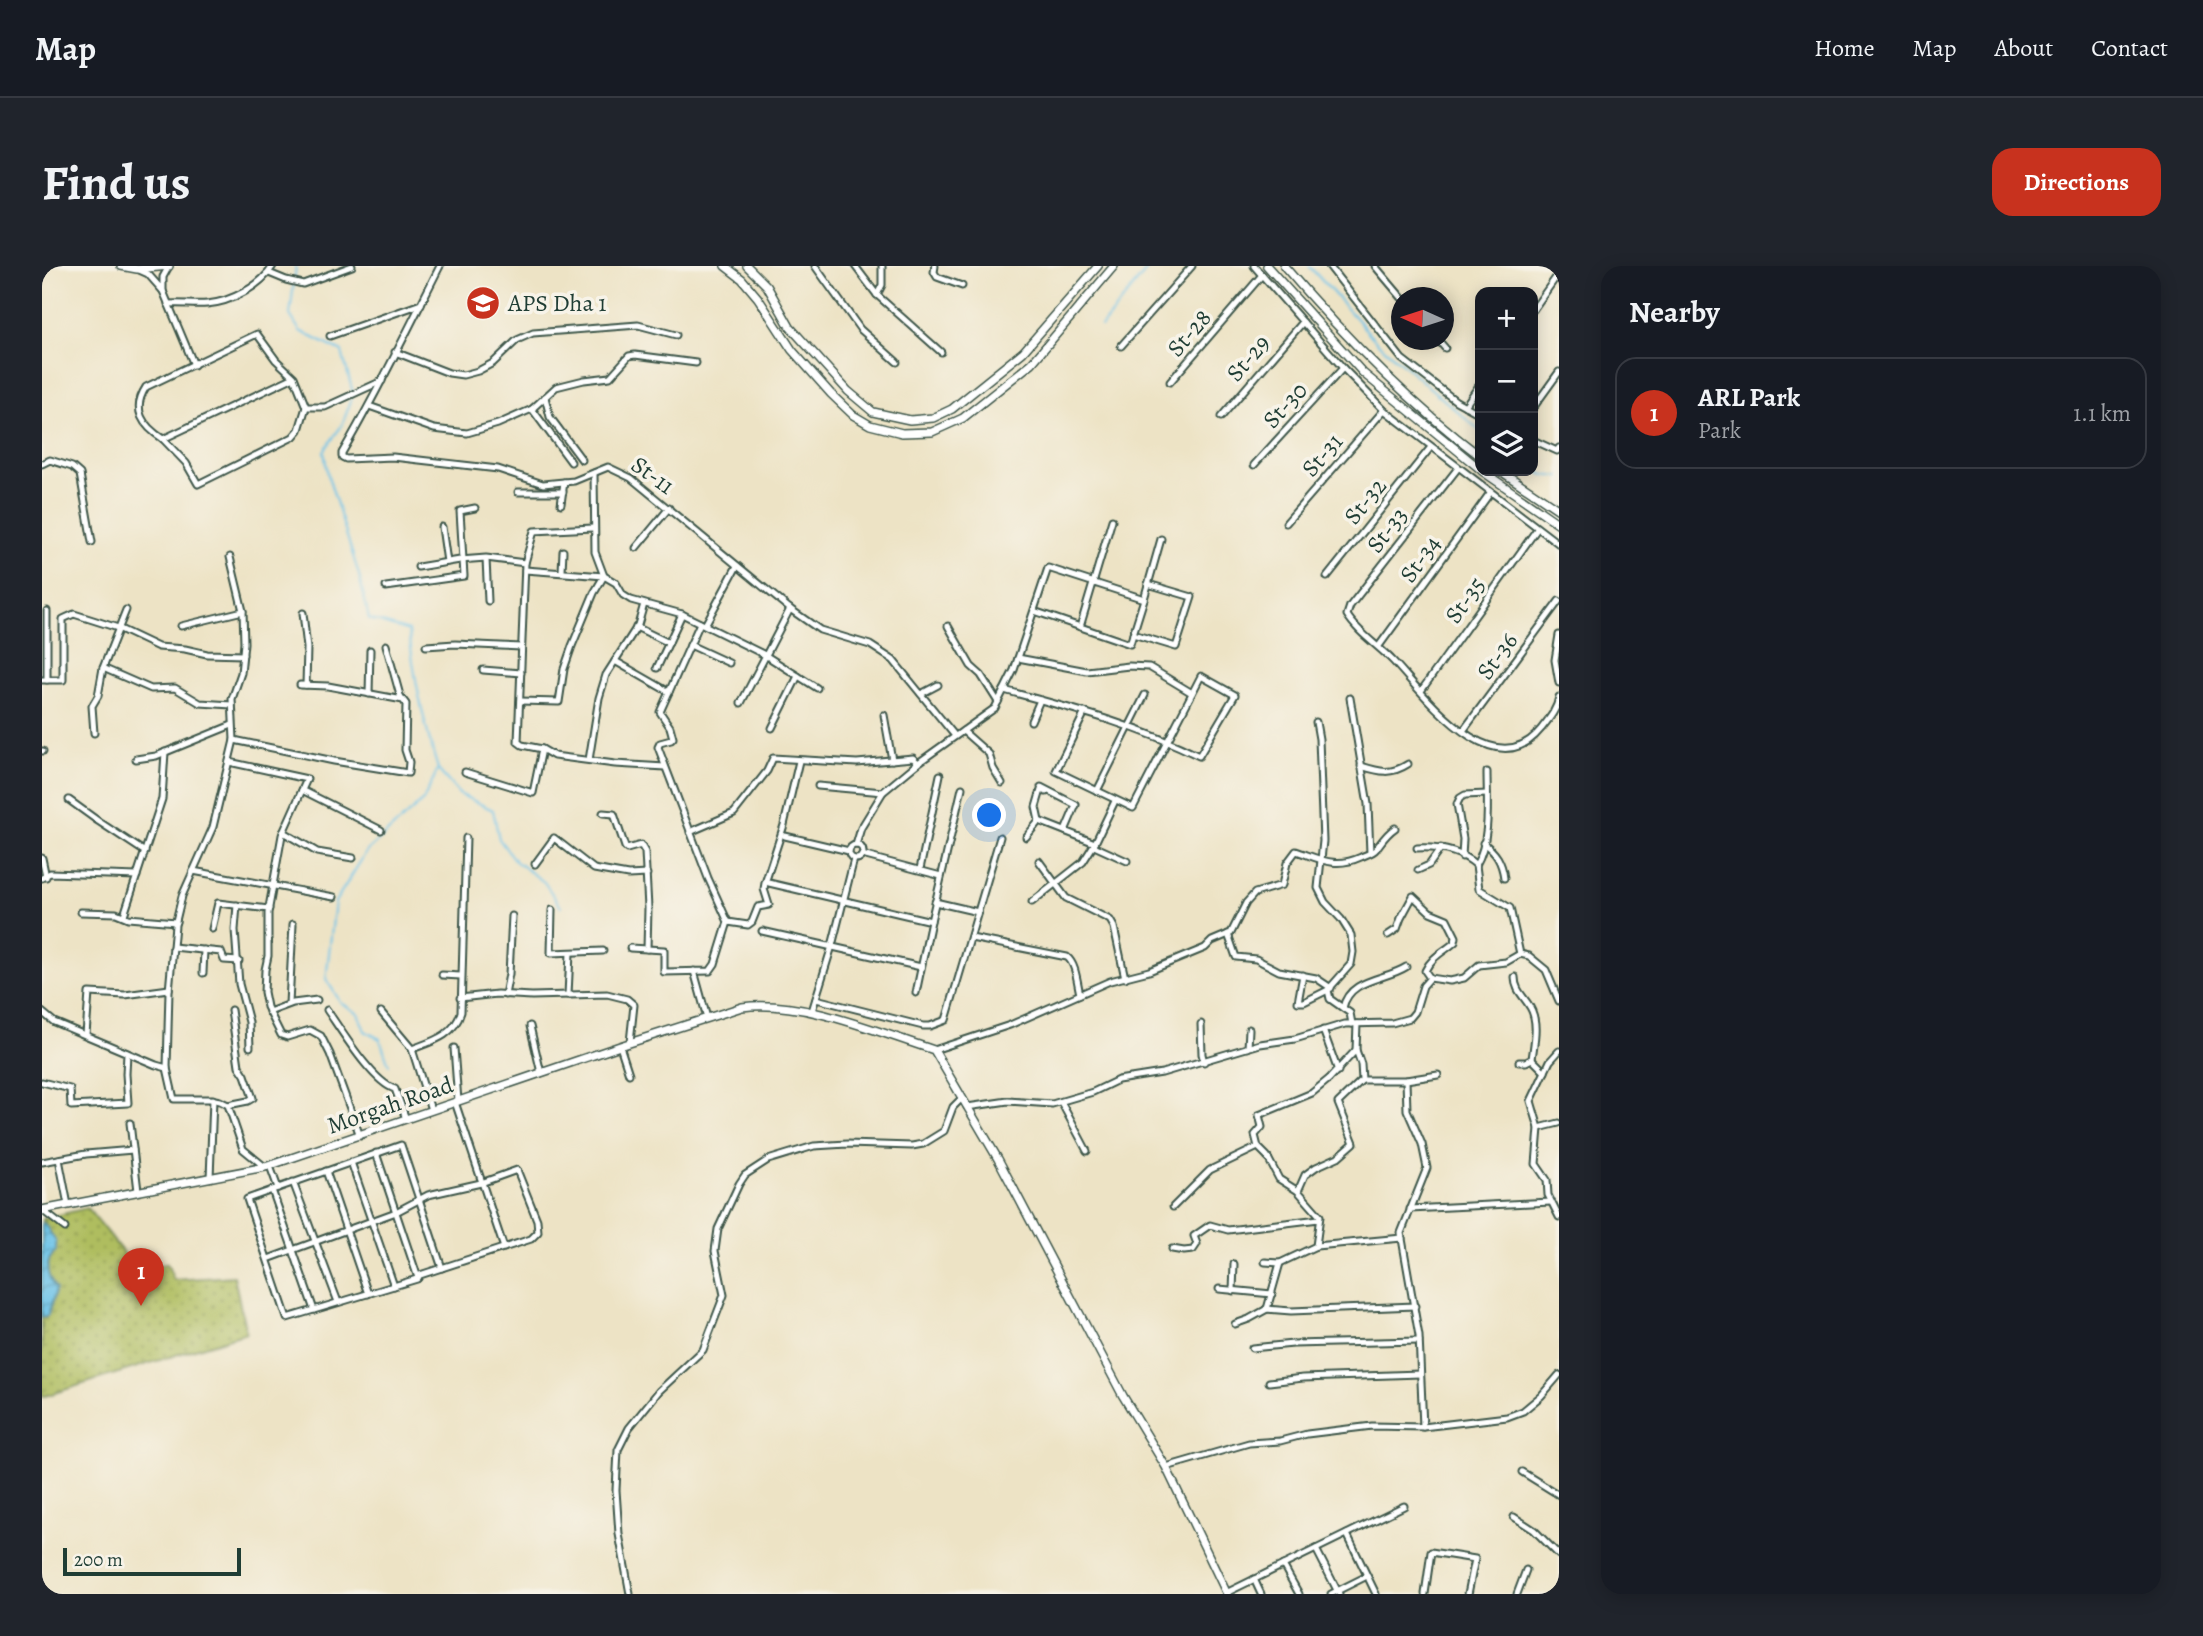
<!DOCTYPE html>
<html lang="en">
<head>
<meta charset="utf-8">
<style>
	:root { --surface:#171b24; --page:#20242c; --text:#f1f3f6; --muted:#9ea1a6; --line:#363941; --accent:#c8321e }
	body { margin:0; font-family:Alegreya,serif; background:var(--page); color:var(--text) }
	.controls { position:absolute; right:21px; top:21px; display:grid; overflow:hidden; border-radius:14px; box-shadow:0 4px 18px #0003 }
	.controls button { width:63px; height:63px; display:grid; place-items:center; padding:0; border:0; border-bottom:2px solid var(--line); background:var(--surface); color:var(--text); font:35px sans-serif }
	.compass { position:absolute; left:1349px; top:21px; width:63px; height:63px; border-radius:50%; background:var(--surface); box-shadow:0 4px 18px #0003; rotate:273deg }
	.scale { position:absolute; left:21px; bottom:18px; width:178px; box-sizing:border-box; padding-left:7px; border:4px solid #1f3d34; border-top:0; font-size:19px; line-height:24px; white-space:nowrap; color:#1f3d34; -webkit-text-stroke:5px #f7f3e8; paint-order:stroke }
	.you { position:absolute; left:948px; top:550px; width:24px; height:24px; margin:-18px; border:5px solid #fff; border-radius:50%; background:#1a73e8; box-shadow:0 0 0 10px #1a73e833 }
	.badge { display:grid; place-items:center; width:46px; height:46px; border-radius:50%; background:var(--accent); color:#fff; font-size:23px; font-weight:700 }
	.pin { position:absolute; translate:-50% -58px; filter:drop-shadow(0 2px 4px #0008) }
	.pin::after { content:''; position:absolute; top:37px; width:24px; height:21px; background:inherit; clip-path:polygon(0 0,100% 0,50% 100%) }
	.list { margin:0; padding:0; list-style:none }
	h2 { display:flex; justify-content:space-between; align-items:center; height:91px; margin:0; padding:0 28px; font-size:30px }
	h2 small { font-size:23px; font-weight:400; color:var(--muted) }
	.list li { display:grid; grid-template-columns:46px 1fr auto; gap:21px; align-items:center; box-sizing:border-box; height:112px; margin:0 14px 14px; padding:0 14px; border:2px solid var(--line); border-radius:21px }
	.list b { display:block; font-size:26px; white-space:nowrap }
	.list p { margin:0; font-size:23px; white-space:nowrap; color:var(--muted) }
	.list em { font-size:23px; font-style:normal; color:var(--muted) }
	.icon { flex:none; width:38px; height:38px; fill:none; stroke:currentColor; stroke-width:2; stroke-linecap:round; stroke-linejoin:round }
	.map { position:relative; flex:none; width:1517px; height:1328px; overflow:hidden; border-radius:21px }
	header { display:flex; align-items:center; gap:42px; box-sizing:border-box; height:98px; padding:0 35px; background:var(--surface); border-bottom:2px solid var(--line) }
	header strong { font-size:33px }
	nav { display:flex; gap:38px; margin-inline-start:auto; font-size:24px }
	.intro { display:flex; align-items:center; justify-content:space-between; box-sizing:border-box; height:168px; padding:0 42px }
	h1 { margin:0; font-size:49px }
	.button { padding:18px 32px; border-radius:21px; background:var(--accent); color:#fff; font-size:24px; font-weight:700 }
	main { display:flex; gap:42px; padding:0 42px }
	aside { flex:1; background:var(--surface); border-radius:21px; box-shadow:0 4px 18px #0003 }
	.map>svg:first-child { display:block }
	.park { fill:url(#park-dots); stroke:#677d4a; stroke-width:2 }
	.water { fill:url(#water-waves); stroke:#46808e; stroke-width:2 }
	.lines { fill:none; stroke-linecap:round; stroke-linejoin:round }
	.stream { stroke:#6cc3e9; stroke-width:2 }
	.minor-casing { stroke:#3e564a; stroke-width:9 }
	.tertiary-casing { stroke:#3e564a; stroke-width:10 }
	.minor { stroke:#fff; stroke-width:5 }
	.tertiary { stroke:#fff; stroke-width:7 }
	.labels { text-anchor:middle; stroke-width:7; stroke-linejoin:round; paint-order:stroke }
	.poi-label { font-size:24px; fill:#1f3d34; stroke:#f7f3e8; text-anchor:start }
	.street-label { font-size:24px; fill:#1f3d34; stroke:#f7f3e8 }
</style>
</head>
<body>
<header>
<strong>Map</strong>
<nav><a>Home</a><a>Map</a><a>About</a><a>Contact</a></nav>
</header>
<div class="intro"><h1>Find us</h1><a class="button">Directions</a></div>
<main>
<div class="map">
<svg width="1517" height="1328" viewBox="0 0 1517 1328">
	<defs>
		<pattern id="park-dots" width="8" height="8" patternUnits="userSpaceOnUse" patternTransform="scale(1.75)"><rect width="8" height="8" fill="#afbd5f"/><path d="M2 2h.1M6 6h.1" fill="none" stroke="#8e9b4f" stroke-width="1.8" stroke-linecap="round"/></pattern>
		<pattern id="water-waves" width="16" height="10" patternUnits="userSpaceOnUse" patternTransform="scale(1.75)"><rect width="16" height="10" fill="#6cc3e9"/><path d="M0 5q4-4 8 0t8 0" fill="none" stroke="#58a0be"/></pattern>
	</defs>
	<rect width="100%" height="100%" fill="#f7f3e8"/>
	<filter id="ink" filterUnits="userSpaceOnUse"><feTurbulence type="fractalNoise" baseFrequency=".0143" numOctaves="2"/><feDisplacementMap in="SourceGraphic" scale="14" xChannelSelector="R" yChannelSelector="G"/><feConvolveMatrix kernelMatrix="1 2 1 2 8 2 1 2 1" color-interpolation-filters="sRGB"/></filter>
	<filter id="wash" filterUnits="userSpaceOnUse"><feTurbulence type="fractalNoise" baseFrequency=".00686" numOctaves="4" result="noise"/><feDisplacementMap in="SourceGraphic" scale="28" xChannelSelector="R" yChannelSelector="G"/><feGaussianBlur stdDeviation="1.57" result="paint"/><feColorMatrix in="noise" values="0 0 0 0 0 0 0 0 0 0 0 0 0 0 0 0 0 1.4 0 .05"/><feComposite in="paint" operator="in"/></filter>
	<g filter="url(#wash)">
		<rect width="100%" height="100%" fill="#ede3c5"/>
		<path class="park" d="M45 942 95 1004 125 998 132 1014 192 1010 204 1067 0 1131V953Z"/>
		<path class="water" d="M0 957H2L14 975V985C1 997 5 1011 14 1023L6 1049 0 1052Z"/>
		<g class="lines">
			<g class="stream">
				<path d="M254 0 248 49 258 65 300 86 311 127"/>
				<path d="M546 0 547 2"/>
				<path d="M1267 0 1335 76 1438 165"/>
				<path d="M1059 61 1108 0"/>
				<path d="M310 132 300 159 282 185 286 210 317 309 327 353 367 365C372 413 382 458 396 503L381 535 325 585 293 636 284 713 299 737 316 747 323 765 338 773 347 799"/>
				<path d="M1491 203 1502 209 1517 211"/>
				<path d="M397 505 417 528 451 544 457 573 473 595 502 616 519 641"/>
			</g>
		</g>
	</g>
	<g filter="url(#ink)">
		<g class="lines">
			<g class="minor-casing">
				<g id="minor">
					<path d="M127 0 121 11V25L152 99"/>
					<path d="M398 0C366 63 336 126 300 187V191L304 193 351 191 456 203 501 218 532 215 566 201 589 212 748 343 778 364 828 379 851 394 913 470"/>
					<path d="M773 0 818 63 855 96"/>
					<path d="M813 0 835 29 899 86"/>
					<path d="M893 0 892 6 895 11 920 20"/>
					<path d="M1212 0 1301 102 1342 144 1517 278"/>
					<path d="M1287 0 1360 93 1414 135 1438 148"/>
					<path d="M1333 0 1360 32"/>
					<path d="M97 4 106 8 121 25"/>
					<path d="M227 7 244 14 261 18 310 0"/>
					<path d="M835 29 840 19V0"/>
					<path d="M126 38C139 37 152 39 165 38 189 36 219 20 231 0"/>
					<path d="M1491 44 1517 7"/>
					<path d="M288 70 379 38"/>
					<path d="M1396 74 1403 82"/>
					<path d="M1079 80 1150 0"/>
					<path d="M353 86 407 107 421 109 436 105 451 97 475 74 491 67 596 59 634 69"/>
					<path d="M252 111 121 173C101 160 89 144 104 121L215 68 234 94 252 111 264 141H283L340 115"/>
					<path d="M1128 116 1220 9"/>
					<path d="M503 131 508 151 540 194"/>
					<path d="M327 140 392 163 425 167 456 158 490 143 514 121 542 114 568 111 587 90 593 89 654 97"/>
					<path d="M1423 140 1438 118"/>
					<path d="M1491 142 1517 106"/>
					<path d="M490 143 529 196"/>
					<path d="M1179 151 1261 56"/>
					<path d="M121 173 144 197 156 218 251 171 257 164 264 141"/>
					<path d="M1491 174 1515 185 1517 182"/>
					<path d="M0 198 8 194 30 201 38 208 50 276"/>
					<path d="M1212 199 1301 102"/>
					<path d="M1416 202 1308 340 1305 349C1316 367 1337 380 1351 395 1382 428 1451 523 1499 463 1507 453 1515 444 1517 431"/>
					<path d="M476 226H521"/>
					<path d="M519 238 522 216"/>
					<path d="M1244 257 1342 144"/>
					<path d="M400 261 405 296"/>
					<path d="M551 262 492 265 483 297 476 476 480 479 500 483 512 490 573 498 623 501"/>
					<path d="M594 282 627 242"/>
					<path d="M188 291 201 345 202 377 199 407 190 433 192 474 171 561 140 630 133 659 127 725 125 802 132 833H168L178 835 186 839 201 883 223 901"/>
					<path d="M444 293 446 335"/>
					<path d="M376 301 418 294 444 292 483 297"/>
					<path d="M483 304 562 310 574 317 581 329 589 334 640 348 723 389 775 422"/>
					<path d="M520 305 521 285"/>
					<path d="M1285 311 1389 181"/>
					<path d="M344 321 422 310 418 245 433 242"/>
					<path d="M1102 333 1119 273"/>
					<path d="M5 345V414"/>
					<path d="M261 347 265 382 264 419"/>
					<path d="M663 359 695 300"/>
					<path d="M139 360 201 345"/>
					<path d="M906 360 929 400 939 409 956 436"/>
					<path d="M594 361 627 377"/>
					<path d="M1038 361 1070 254"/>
					<path d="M1091 368 1134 381 1150 331 1106 318"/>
					<path d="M1517 369 1513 394 1517 417"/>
					<path d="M344 379 359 433"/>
					<path d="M648 379 687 397"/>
					<path d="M384 380 413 378 479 381"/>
					<path d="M1337 380 1448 227"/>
					<path d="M976 392 1045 405 1087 400 1107 401 1150 427"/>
					<path d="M573 395 627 426"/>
					<path d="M61 402 109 423 133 422 158 437 190 439"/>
					<path d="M615 402 640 348"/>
					<path d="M441 404 479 407"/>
					<path d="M0 414H21V353L32 348 76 362 116 381 143 383 165 388 201 389"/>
					<path d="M962 424C1028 442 1095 459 1157 490L1193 429 1159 410 1091 542 1014 505 1043 446"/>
					<path d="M1379 425 1495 263"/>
					<path d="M327 428 328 384"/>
					<path d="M879 428 896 419"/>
					<path d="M1308 432 1326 538 1328 587"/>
					<path d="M478 435 517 436 522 403 530 380 552 327 562 310 553 286 552 207"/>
					<path d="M699 437 748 343"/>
					<path d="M842 449 850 494"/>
					<path d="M989 455 998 434"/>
					<path d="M1274 456 1277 473 1281 575 1276 622 1283 636 1299 653 1309 669 1311 686 1309 698 1286 724 1288 733 1308 747 1310 758"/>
					<path d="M730 462 756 410"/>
					<path d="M921 465 947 488 951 502 960 517"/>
					<path d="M1421 465 1517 335"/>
					<path d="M52 467 50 440 56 430 61 402 84 344"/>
					<path d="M192 474 292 495 366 507 367 496 363 484 364 438 361 434 286 420 258 419"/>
					<path d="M0 485H1"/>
					<path d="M94 493 114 490 190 459"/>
					<path d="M547 494 557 432 564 409 596 359 602 338"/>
					<path d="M187 496 265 513 240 569 226 647V690L223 704 222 726 225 741 239 769 245 771 268 764 279 770 288 788 318 870"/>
					<path d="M1319 500C1338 506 1349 509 1366 498"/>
					<path d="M423 506 491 527 500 483"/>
					<path d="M776 520 841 526"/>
					<path d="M999 521 1034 539 1023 565"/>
					<path d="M260 524 339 564"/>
					<path d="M1055 525 1103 429"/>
					<path d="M27 534 56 555 103 586"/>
					<path d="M561 547 572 548 583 581 585 583 599 579 603 586 606 642 605 683"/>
					<path d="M997 555 1053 577"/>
					<path d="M997 555 994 541 999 524 1004 526"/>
					<path d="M241 566 275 586 311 592"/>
					<path d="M648 566 692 547 725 505 731 492 815 497 871 492 876 497"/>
					<path d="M743 570 807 585"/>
					<path d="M984 571 997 555"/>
					<path d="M1441 577C1454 586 1460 596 1462 612"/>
					<path d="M814 579 819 562 841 526 876 497 953 442 972 404 1006 302 1102 333 1088 378 992 345"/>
					<circle cx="814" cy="586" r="7"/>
					<path d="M1052 580 1085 595"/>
					<path d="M1375 582C1396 581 1417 584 1434 599L1437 623 1468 642 1478 688"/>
					<path d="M820 589 899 610"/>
					<path d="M1420 591 1421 573 1415 538 1418 532 1423 529 1445 528"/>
					<path d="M0 592 4 611"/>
					<path d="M997 595 1024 632 1068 654 1072 661 1083 712"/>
					<path d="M493 598 512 572 552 603 586 609 605 608"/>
					<path d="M1434 599C1449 574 1445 535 1445 506"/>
					<path d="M878 603 898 509"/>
					<path d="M1376 604 1387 599 1399 582"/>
					<path d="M151 605 292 631"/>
					<path d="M0 612 8 607 95 610"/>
					<path d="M727 617 889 655 874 727"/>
					<path d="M893 636 936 646"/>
					<path d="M990 636 1041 596 1053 577 1073 535"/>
					<path d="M195 639 193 664 197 718 207 756 208 781"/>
					<path d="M510 644 509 687 561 685"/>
					<path d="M39 646 74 647 86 652 134 656"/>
					<path d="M82 649 120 533 123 486"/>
					<path d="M889 655 920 522"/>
					<path d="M686 656 706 659 710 656 716 641 727 639 722 623 723 617 742 559 757 495"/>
					<path d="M170 663 176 637 227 643"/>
					<path d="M720 665 879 701"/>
					<path d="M1186 668 1194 691 1214 693 1237 705 1274 712 1289 722"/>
					<path d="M1346 669 1355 663 1359 652 1371 630 1388 646 1405 653 1414 671 1413 676C1402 686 1390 690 1383 705L1388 712"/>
					<path d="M929 672 1025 691C1034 698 1035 716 1038 728"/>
					<path d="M131 681 179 686 182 694 197 695"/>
					<path d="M588 682 622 684V706L668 705 673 698 686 656 666 612 616 481 618 477 629 474 631 472 628 461 618 446 658 357"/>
					<path d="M652 705 665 752"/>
					<path d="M161 707 162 684"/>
					<path d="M400 709 419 710"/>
					<path d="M1261 709 1256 736H1262L1286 724"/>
					<path d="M1473 711C1473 725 1482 730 1488 741 1497 756 1492 777 1490 793L1484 796H1477"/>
					<path d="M463 729 467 708 470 650"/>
					<path d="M526 729 528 687"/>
					<path d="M418 732 455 728 490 730 565 728 585 733 592 739 588 776"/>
					<path d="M774 733 881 760H888L904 754 958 571"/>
					<path d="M247 738 251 658"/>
					<path d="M1301 742C1307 712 1344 714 1364 701"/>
					<path d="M285 744C299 764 331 817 353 823L364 853"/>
					<path d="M770 745 790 680 812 593"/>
					<path d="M0 746 12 756 114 799 125 802"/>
					<path d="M227 746 251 737 275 734"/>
					<path d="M339 746 370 783 389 844"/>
					<path d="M1159 758 1160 788 1162 796"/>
					<path d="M488 760 499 807"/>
					<path d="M1281 764 1296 805"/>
					<path d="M44 769 47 727 83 729 127 723"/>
					<path d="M578 780 587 808"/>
					<path d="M412 782 416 835"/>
					<path d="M1206 782 1207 763"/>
					<path d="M370 783C391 775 412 770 419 746L424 572"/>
					<path d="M892 784 968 759 1068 715 1107 705 1163 682 1170 675 1189 667 1204 637 1213 627 1240 619 1245 597 1254 585C1278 593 1293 603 1319 591 1323 589 1331 587 1334 583 1340 575 1344 568 1353 562"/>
					<path d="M1517 785 1508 795 1489 835 1497 862 1494 898 1505 914 1506 929 1517 951"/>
					<path d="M1490 793 1503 806"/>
					<path d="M1320 814H1364L1396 809"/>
					<path d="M1364 814 1365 844 1380 878 1385 902 1359 967 1377 1070 1381 1161"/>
					<path d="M0 816 28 823 29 840 86 837 84 808 85 787"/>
					<path d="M413 836 462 982"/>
					<path d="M1019 836 1045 885"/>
					<path d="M186 839 206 835 211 832 203 809 197 800 189 744"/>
					<path d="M925 841 966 835 1010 838 1051 826 1076 814 1120 807 1218 778 1253 773 1303 758 1350 757 1368 752 1373 746 1381 720 1388 712 1408 715 1422 712 1437 699 1464 696 1478 688 1487 690 1504 704 1517 735"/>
					<path d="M88 857 96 925"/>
					<path d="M1497 862 1517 857"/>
					<path d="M334 887 376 1012"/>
					<path d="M17 893 26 939"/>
					<path d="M0 896 44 888 91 884"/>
					<path d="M309 896 352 1020"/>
					<path d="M284 905 326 1028"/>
					<path d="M168 912 171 833"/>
					<path d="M251 916 296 1036"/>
					<path d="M236 922 359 879 400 1002"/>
					<path d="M230 924 272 1044"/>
					<path d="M1256 925 1237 913 1225 890 1216 881 1213 869 1220 861 1217 849 1270 827 1287 813 1314 784"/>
					<path d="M1131 941 1168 904 1216 881"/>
					<path d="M1368 943 1509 936"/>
					<path d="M0 944 23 962"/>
					<path d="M1274 980 1360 972"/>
					<path d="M1130 983 1142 985 1151 984 1155 978 1152 970 1168 959 1186 964 1277 953"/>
					<path d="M226 993 354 946 386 929 439 917 475 904 495 954 496 966 489 973 378 1009 375 1013 245 1052 205 933 236 922 228 900"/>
					<path d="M1223 996 1238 997 1274 980 1278 950 1256 925 1263 909 1274 901 1296 891 1312 877 1296 837 1320 814 1319 798 1314 784 1315 758"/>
					<path d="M1177 1023 1230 1028"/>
					<path d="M1191 1025 1192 998"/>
					<path d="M1224 1043 1249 1045 1373 1040"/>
					<path d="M1193 1058 1207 1053 1225 1043 1238 997"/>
					<path d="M1210 1082 1251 1078 1377 1075"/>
					<path d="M1227 1116 1261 1112 1378 1108"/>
					<path d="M1124 1201 1207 1177 1238 1175 1265 1168 1330 1160 1381 1161 1465 1151 1481 1145 1499 1130 1517 1109"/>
					<path d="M1480 1206 1517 1229"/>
					<path d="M1472 1251 1492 1264 1517 1289"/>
					<path d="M1305 1268 1334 1328"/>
					<path d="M1274 1283 1297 1328"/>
					<path d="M1241 1299 1257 1328"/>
					<path d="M1212 1313 1219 1328"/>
					<path d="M1184 1327 1362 1240"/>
					<path d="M588 1328 577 1268 574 1224 576 1184 587 1162 617 1125 661 1084 682 1029 673 985 676 963 697 918 703 909 726 894 772 880 805 878 870 880 881 878 902 865 911 841 920 832"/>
					<path d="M1289 1328 1325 1310"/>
					<path d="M1383 1328 1389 1286 1433 1293 1426 1328"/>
					<path d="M1475 1328 1484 1304"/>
				</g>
			</g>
			<g class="tertiary-casing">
				<g id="tertiary">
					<path d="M79 0 95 3 127 0"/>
					<path d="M683 0 700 13 716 32 750 84 789 128 811 149 828 159 860 167 890 166 921 152 990 97 1072 0"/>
					<path d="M705 0 725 20 748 61 806 125 831 146 868 154 891 152 910 143 981 86 1056 0"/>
					<path d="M1225 0 1321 107 1438 203"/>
					<path d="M1242 0C1301 69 1365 135 1438 190"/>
					<path d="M1440 205 1517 258"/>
					<path d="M1459 205 1517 244"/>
					<path d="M0 944 223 901 578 780 700 741C760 733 835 766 892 784L956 893 1081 1130 1124 1201 1185 1328"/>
				</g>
			</g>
			<use href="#minor" class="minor"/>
			<use href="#tertiary" class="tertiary"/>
		</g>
	</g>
	<defs>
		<g id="school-disc" transform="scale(1.75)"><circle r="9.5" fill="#c8321e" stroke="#f7f3e8"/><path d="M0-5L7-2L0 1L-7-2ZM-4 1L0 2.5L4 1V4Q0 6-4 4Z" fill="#fff"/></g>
	</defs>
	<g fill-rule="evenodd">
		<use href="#school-disc" x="441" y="37"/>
	</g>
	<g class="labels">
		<g class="poi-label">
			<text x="466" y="45">APS Dha 1</text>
		</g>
		<g class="street-label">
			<text transform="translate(1147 67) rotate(-49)" y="8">St-28</text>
			<text transform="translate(1206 92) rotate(-49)" y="8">St-29</text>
			<text transform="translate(1243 139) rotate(-47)" y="8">St-30</text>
			<text transform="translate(1280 189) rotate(-49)" y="8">St-31</text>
			<text transform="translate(611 209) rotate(36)" y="8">St-11</text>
			<text transform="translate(1323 235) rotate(-51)" y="8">St-32</text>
			<text transform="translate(1345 264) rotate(-52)" y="8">St-33</text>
			<text transform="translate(1378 293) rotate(-54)" y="8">St-34</text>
			<text transform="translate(1423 334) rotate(-54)" y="8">St-35</text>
			<text transform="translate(1455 390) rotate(-54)" y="8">St-36</text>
			<text transform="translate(348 839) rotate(-19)" y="8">Morgah Road</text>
		</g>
	</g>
</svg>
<div class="controls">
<button>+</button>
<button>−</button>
<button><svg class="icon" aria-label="layers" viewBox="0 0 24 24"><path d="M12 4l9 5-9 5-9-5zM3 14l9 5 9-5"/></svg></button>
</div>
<svg class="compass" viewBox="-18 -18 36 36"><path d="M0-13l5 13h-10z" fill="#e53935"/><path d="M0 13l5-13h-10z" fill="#9ea1a6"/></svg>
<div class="scale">200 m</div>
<div class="you"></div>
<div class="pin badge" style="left:99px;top:1040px">1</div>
</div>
<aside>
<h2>Nearby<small></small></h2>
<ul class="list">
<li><span class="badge">1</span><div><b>ARL Park</b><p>Park</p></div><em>1.1 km</em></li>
</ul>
</aside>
</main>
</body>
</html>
